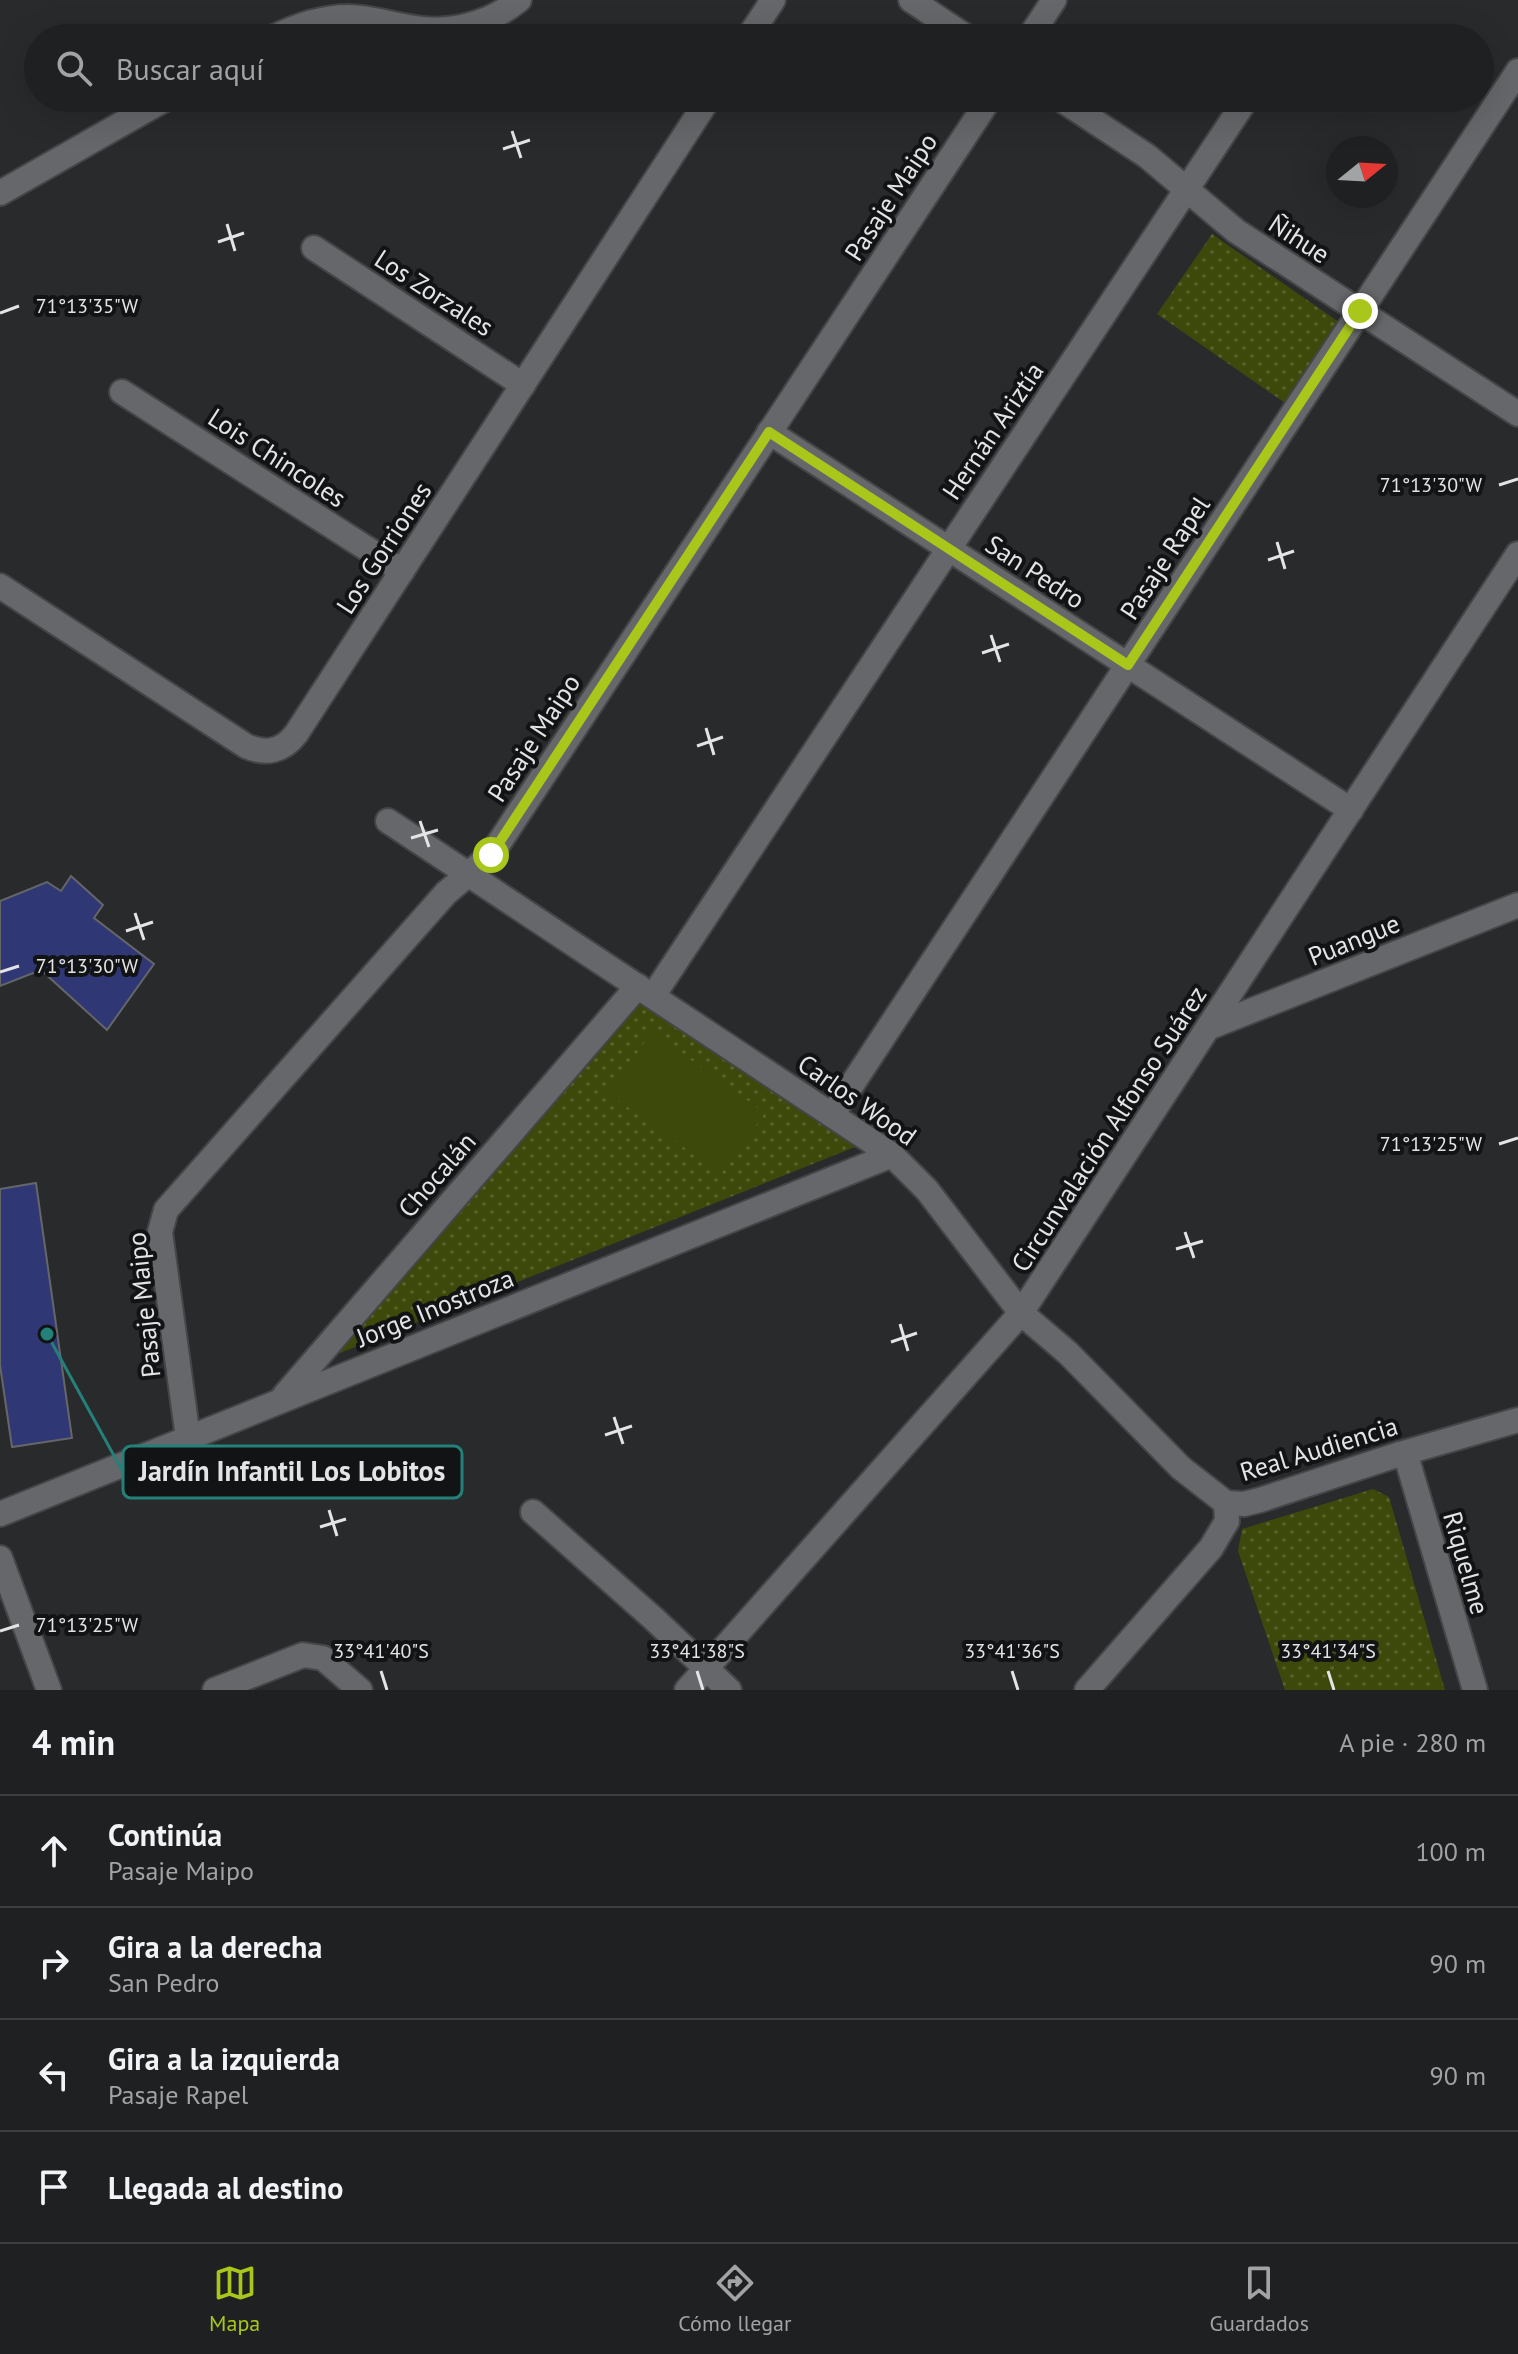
<!DOCTYPE html>
<html lang="es">
<head>
<meta charset="utf-8">
<style>
	:root { --surface:#1f2021; --page:#2c2d2e; --text:#f1f3f6; --muted:#a1a3a5; --line:#3c3e3f; --accent:#a9c71b }
	body { margin:0; font-family:"PT Sans",sans-serif; background:var(--page); color:var(--text) }
	.compass { position:absolute; left:1326px; top:136px; width:72px; height:72px; border-radius:50%; background:var(--surface); box-shadow:0 8px 32px #0002; rotate:72deg }
	.stop { position:absolute; width:24px; height:24px; margin:-18px; border:6px solid #a9c71b; border-radius:50%; background:#fff }
	.stop.end { background:#a9c71b; border-color:#fff; box-shadow:0 2px 8px #0008 }
	.list { margin:0; padding:0; list-style:none }
	h2 { display:flex; justify-content:space-between; align-items:center; height:104px; margin:0; padding:0 32px; font-size:34px }
	h2 small { font-size:26px; font-weight:400; color:var(--muted) }
	.list li { display:grid; grid-template-columns:52px 1fr auto; gap:24px; align-items:center; box-sizing:border-box; height:112px; padding:0 32px; border-top:2px solid var(--line) }
	.list b { display:block; font-size:30px; white-space:nowrap }
	.list p { margin:0; font-size:26px; white-space:nowrap; color:var(--muted) }
	.list em { font-size:26px; font-style:normal; color:var(--muted) }
	.icon { flex:none; width:44px; height:44px; fill:none; stroke:currentColor; stroke-width:2; stroke-linecap:round; stroke-linejoin:round }
	.map { position:relative; flex:none; width:1518px; height:1690px; overflow:hidden }
	.search { position:absolute; background:var(--surface); box-shadow:0 8px 32px #0002; left:24px; right:24px; top:24px; height:88px; display:flex; align-items:center; gap:20px; box-sizing:border-box; padding:0 28px; border-radius:44px; color:var(--muted); font-size:30px }
	.sheet { height:552px; background:var(--surface) }
	nav { display:flex; justify-content:space-around; align-items:center; box-sizing:border-box; height:112px; border-top:2px solid var(--line); background:var(--surface); font-size:22px; color:var(--muted) }
	nav a { display:grid; justify-items:center; gap:4px }
	nav .on { color:var(--accent) }
	.map>svg:first-child { display:block }
	.grass { fill:url(#grass-dots) }
	.garden { fill:#3d490a }
	.building { fill:#303775; stroke:#656668; stroke-width:2 }
	.lines { fill:none; stroke-linecap:round; stroke-linejoin:round }
	.minor-casing { stroke:#444547; stroke-width:28 }
	.tertiary-casing { stroke:#444547; stroke-width:28 }
	.minor { stroke:#66676a; stroke-width:24 }
	.tertiary { stroke:#66676a; stroke-width:24 }
	.route { stroke:#a9c71b; stroke-width:10 }
	.ticks { fill:none; stroke:#e3e4e5; stroke-width:3 }
	.labels { text-anchor:middle; stroke-width:8; stroke-linejoin:round; paint-order:stroke }
	.street-label { font-size:26px; fill:#e3e4e5; stroke:#121314 }
	.ticks-label { font-size:20px; text-anchor:middle; fill:#e3e4e5; stroke:#121314; stroke-width:8; stroke-linejoin:round; paint-order:stroke }
	.leader { fill:none; stroke:#24817a; stroke-width:3 }
	.callout-dot { fill:#24817a; stroke:#121314; stroke-width:3 }
	.callout { fill:#121314; stroke:#24817a; stroke-width:3 }
	.callout-label { font-size:28px; text-anchor:middle; font-weight:bold; fill:#e3e4e5 }
</style>
</head>
<body>
<div class="map">
<svg width="1518" height="1690" viewBox="0 0 1518 1690">
	<defs>
		<pattern id="grass-dots" width="8" height="8" patternUnits="userSpaceOnUse" patternTransform="scale(2)"><rect width="8" height="8" fill="#3d490a"/><path d="M2 2h.1M6 6h.1" fill="none" stroke="#59632e" stroke-width="1.8" stroke-linecap="round"/></pattern>
	</defs>
	<rect width="100%" height="100%" fill="#292a2c"/>
	<g class="grass">
		<path d="M1212 234 1343 325 1288 405 1157 314Z"/>
		<path d="M639 1000 855 1147 320 1361Z"/>
		<path d="M1373 1489 1389 1497 1445 1690H1285L1238 1551 1242 1529Z"/>
	</g>
	<path class="garden" d="M652 1032 765 1113 721 1174 608 1093Z"/>
	<g class="building">
		<path d="M71 876 103 905 94 918 154 964 107 1030 41 970 0 986V901L47 882 61 891Z"/>
		<path d="M36 1183 72 1438 12 1447 0 1365V1189Z"/>
	</g>
	<g class="lines">
		<g class="minor-casing">
			<g id="minor">
				<path d="M911 0 968 38"/>
				<path d="M272 38C296 26 321 17 348 17 371 17 392 25 415 28 451 34 491 23 519 0"/>
				<path d="M748 38 773 0"/>
				<path d="M1029 38 1054 0"/>
				<path d="M1059 98 1147 156 1236 231 1518 414"/>
				<path d="M0 193 167 98"/>
				<path d="M314 248 523 385"/>
				<path d="M122 392 402 571"/>
				<path d="M769 432 1351 810"/>
				<path d="M0 586 246 746C266 755 283 751 296 734L709 98"/>
				<path d="M388 821 892 1155 927 1190 1021 1313 1068 1353 1181 1468 1226 1503"/>
				<path d="M653 996 1247 98"/>
				<path d="M1210 1027 1518 905"/>
				<path d="M832 1115 1518 71"/>
				<path d="M284 1396 638 986"/>
				<path d="M188 1438 160 1232 166 1210 446 893 491 855 990 98"/>
				<path d="M1400 1454 1407 1459 1475 1690"/>
				<path d="M1226 1503 1244 1504 1260 1500 1400 1454 1518 1420"/>
				<path d="M533 1512 654 1619 729 1690"/>
				<path d="M0 1514 892 1155"/>
				<path d="M0 1558 49 1690"/>
				<path d="M215 1690 303 1655 323 1658 360 1690"/>
				<path d="M1087 1690 1211 1548 1227 1521 1226 1503"/>
			</g>
		</g>
		<g class="tertiary-casing">
			<path id="tertiary" d="M687 1690 1021 1313 1518 554"/>
		</g>
		<use href="#minor" class="minor"/>
		<use href="#tertiary" class="tertiary"/>
	</g>
	<g class="lines">
		<path class="route" d="M491 855 769 432 1128 665 1360 311"/>
	</g>
	<path class="ticks" d="M512 131 521 158M503 149 530 140M227 224 235 251M218 242 244 233M0 313 19 306M1499 485 1518 479M1277 542 1285 569M1268 560 1294 551M991 635 1000 662M982 653 1009 644M706 728 714 755M697 746 723 737M420 821 429 847M411 838 438 830M135 913 144 940M126 931 153 922M0 972 19 966M1499 1144 1518 1138M1185 1232 1194 1258M1176 1249 1203 1241M900 1324 908 1351M891 1342 917 1333M614 1417 623 1444M605 1435 632 1426M329 1510 337 1536M320 1527 346 1519M0 1631 19 1625M381 1671 387 1690M697 1671 703 1690M1012 1671 1018 1690M1328 1671 1334 1690"/>
	<g class="labels">
		<g class="street-label">
			<text transform="translate(891 197) rotate(-57)" y="9">Pasaje Maipo</text>
			<text transform="translate(1299 239) rotate(33)" y="9">Ñihue</text>
			<text transform="translate(434 293) rotate(33)" y="9">Los Zorzales</text>
			<text transform="translate(993 431) rotate(-56)" y="9">Hernán Ariztía</text>
			<text transform="translate(277 458) rotate(33)" y="9">Lois Chincoles</text>
			<text transform="translate(384 548) rotate(-57)" y="9">Los Gorriones</text>
			<text transform="translate(1165 558) rotate(-57)" y="9">Pasaje Rapel</text>
			<text transform="translate(1035 572) rotate(33)" y="9">San Pedro</text>
			<text transform="translate(534 738) rotate(-57)" y="9">Pasaje Maipo</text>
			<text transform="translate(1354 940) rotate(-22)" y="9">Puangue</text>
			<text transform="translate(857 1100) rotate(35)" y="9">Carlos Wood</text>
			<text transform="translate(1109 1129) rotate(-57)" y="9">Circunvalación Alfonso Suárez</text>
			<text transform="translate(437 1175) rotate(-49)" y="9">Chocalán</text>
			<text transform="translate(144 1305) rotate(-96)" y="9">Pasaje Maipo</text>
			<text transform="translate(435 1308) rotate(-22)" y="9">Jorge Inostroza</text>
			<text transform="translate(1319 1449) rotate(-17)" y="9">Real Audiencia</text>
			<text transform="translate(1466 1563) rotate(74)" y="9">Riquelme</text>
		</g>
	</g>
	<g class="ticks-label">
		<text x="87" y="313">71°13'35"W</text>
		<text x="1431" y="492">71°13'30"W</text>
		<text x="87" y="973">71°13'30"W</text>
		<text x="1431" y="1151">71°13'25"W</text>
		<text x="87" y="1632">71°13'25"W</text>
		<text x="381" y="1658">33°41'40"S</text>
		<text x="697" y="1658">33°41'38"S</text>
		<text x="1012" y="1658">33°41'36"S</text>
		<text x="1328" y="1658">33°41'34"S</text>
	</g>
	<path class="leader" d="M47 1334L123 1472"/>
	<circle class="callout-dot" cx="47" cy="1334" r="8"/>
	<rect class="callout" x="123" y="1446" width="339" height="52" rx="8"/>
	<g class="callout-label">
		<text x="292" y="1481">Jardín Infantil Los Lobitos</text>
	</g>
</svg>
<svg class="compass" viewBox="-18 -18 36 36"><path d="M0-13l5 13h-10z" fill="#e53935"/><path d="M0 13l5-13h-10z" fill="#a1a3a5"/></svg>
<div class="stop" style="left:491px;top:855px"></div>
<div class="stop end" style="left:1360px;top:311px"></div>
<div class="search"><svg class="icon" aria-label="search" viewBox="0 0 24 24"><circle cx="10" cy="10" r="6"/><path d="M15 15l6 6"/></svg>Buscar aquí</div>
</div>
<section class="sheet">
<h2>4 min<small>A pie · 280 m</small></h2>
<ul class="list">
<li><svg class="icon" aria-label="ahead" viewBox="0 0 24 24"><path d="M12 20V5M6 11l6-6 6 6"/></svg><div><b>Continúa</b><p>Pasaje Maipo</p></div><em>100 m</em></li>
<li><svg class="icon" aria-label="right" viewBox="0 0 24 24"><path d="M7 20v-9h11M14 6l5 5-5 5"/></svg><div><b>Gira a la derecha</b><p>San Pedro</p></div><em>90 m</em></li>
<li><svg class="icon" aria-label="left" viewBox="0 0 24 24"><path d="M17 20v-9H6M10 6l-5 5 5 5"/></svg><div><b>Gira a la izquierda</b><p>Pasaje Rapel</p></div><em>90 m</em></li>
<li><svg class="icon" aria-label="arrive" viewBox="0 0 24 24"><path d="M6 21V4h12l-3 4 3 4H6"/></svg><div><b>Llegada al destino</b></div></li>
</ul>
</section>
<nav>
<a class="on"><svg class="icon" aria-label="map" viewBox="0 0 24 24"><path d="M3 6l6-2 6 2 6-2v14l-6 2-6-2-6 2zM9 4v14M15 6v14"/></svg>Mapa</a>
<a><svg class="icon" aria-label="directions" viewBox="0 0 24 24"><path d="M12 3l9 9-9 9-9-9zM9 14v-3h6M13 9l2 2-2 2"/></svg>Cómo llegar</a>
<a><svg class="icon" aria-label="saved" viewBox="0 0 24 24"><path d="M7 4h10v16l-5-4-5 4z"/></svg>Guardados</a>
</nav>
</body>
</html>
